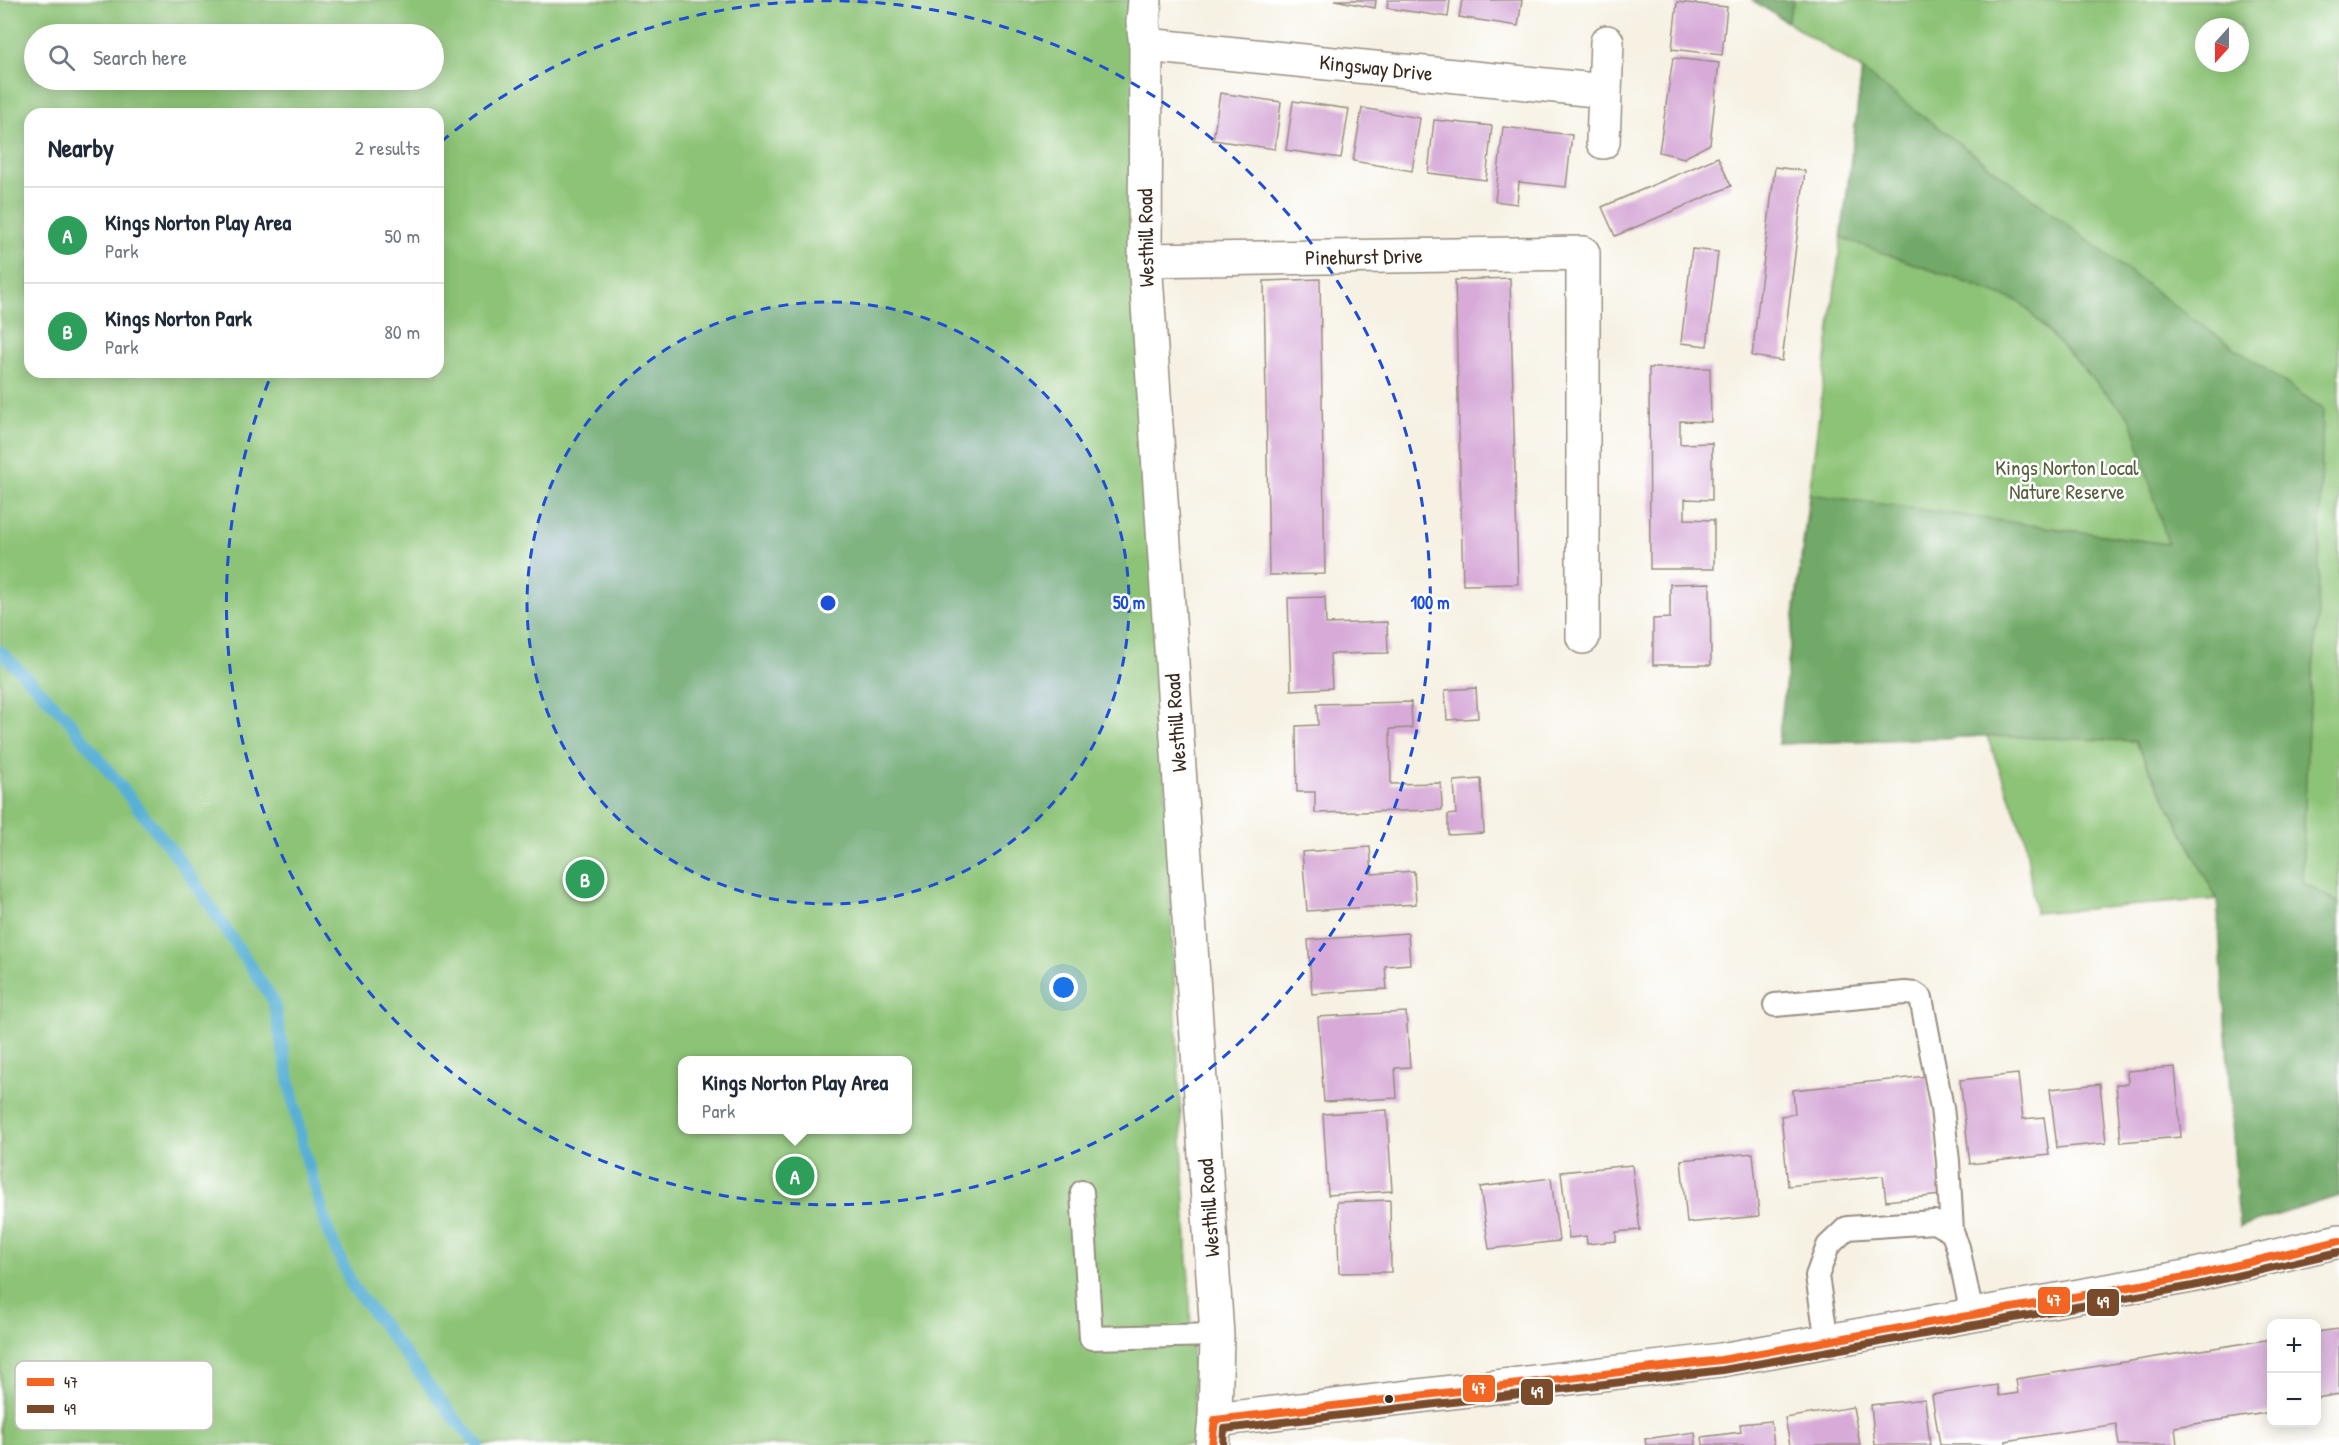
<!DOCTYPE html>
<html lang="en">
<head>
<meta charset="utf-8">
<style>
	:root { --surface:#fff; --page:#f2f2f3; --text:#1f2937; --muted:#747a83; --line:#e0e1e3; --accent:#d1495b }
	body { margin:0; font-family:"Patrick Hand",sans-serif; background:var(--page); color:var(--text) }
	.controls { position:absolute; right:18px; bottom:18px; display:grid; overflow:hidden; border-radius:12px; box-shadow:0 3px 15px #0003 }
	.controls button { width:54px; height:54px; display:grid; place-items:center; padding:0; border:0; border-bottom:2px solid var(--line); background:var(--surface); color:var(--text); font:30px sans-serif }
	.compass { position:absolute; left:2195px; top:18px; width:54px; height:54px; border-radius:50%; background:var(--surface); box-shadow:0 3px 15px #0003; rotate:201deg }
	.you { position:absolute; left:1064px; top:988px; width:21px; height:21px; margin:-15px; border:4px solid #fff; border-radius:50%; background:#1a73e8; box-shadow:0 0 0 9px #1a73e833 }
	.badge { display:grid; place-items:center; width:39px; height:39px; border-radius:50%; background:var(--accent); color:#fff; font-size:20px; font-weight:700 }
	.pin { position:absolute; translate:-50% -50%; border:3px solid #fff; box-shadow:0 2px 6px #0006 }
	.popup { position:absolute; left:678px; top:1056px; width:234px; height:78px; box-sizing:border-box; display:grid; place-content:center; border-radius:12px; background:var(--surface); filter:drop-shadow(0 2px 4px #0005); font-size:20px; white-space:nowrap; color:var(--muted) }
	.popup b { font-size:22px; color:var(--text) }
	.popup::after { content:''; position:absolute; left:50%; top:100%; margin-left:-12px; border:12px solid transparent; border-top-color:var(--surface) }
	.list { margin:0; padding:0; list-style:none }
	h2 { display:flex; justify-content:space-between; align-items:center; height:78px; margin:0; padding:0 24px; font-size:26px }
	h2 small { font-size:20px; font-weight:400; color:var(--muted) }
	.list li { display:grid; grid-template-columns:39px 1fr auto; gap:18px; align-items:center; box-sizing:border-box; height:96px; padding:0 24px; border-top:2px solid var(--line) }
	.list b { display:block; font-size:22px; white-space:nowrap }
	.list p { margin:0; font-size:20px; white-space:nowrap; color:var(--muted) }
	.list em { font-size:20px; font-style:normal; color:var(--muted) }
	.icon { flex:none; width:33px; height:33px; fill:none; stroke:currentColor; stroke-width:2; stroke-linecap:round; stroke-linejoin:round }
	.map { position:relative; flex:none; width:2339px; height:1445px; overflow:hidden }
	.search { position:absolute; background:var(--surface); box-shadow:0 3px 15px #0003; left:24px; top:24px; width:420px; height:66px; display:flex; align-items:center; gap:15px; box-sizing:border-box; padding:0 21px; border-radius:33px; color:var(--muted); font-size:22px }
	.panel { position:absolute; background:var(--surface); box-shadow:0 3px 15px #0003; left:24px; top:108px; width:420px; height:270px; border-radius:18px }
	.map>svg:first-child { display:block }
	.green { fill:#8cc376; stroke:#64764a; stroke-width:1.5; fill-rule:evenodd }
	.forest { fill:#71a967; stroke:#566a42; stroke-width:1.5 }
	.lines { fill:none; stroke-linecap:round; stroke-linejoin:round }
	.stream { stroke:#58b0d5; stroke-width:12 }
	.building { fill:#d7aad8 }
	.service-casing { stroke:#988e80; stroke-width:26 }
	.minor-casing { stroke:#988e80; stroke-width:36 }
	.tertiary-casing { stroke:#988e80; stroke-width:36 }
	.service { stroke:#fff; stroke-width:22 }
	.minor { stroke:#fff; stroke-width:33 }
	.tertiary { stroke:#fff; stroke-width:33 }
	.bus-1-casing { stroke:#fff; stroke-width:12 }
	.bus-2-casing { stroke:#fff; stroke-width:12 }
	.bus-1 { stroke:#f26522; stroke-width:8 }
	.bus-2 { stroke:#7a4b2a; stroke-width:8 }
	.ring { fill:none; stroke:#1d4ed8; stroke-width:3; stroke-dasharray:10 8 }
	.bus-dot { fill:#3b2a1e; stroke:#fff; stroke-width:2 }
	.labels { text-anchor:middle; stroke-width:5; stroke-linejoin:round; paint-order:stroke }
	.street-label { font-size:21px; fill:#3b2a1e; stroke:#fff }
	.park-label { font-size:21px; fill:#57603d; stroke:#fff }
	.key { fill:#fff; stroke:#c4bfbc; stroke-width:1.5 }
	.key-label { font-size:16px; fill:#3b2a1e }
	.centre { fill:#1d4ed8; stroke:#fff; stroke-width:3 }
	.ring-label { font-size:18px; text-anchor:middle; font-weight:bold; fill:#1d4ed8; stroke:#fff; stroke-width:5; stroke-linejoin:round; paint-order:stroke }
	.line-badge { stroke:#fff; stroke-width:2 }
	.badge-label { font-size:16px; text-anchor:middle; font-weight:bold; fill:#fff }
</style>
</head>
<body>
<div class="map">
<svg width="2339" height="1445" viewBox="0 0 2339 1445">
	<rect width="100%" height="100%" fill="#fff"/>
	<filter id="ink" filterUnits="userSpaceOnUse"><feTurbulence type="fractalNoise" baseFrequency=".0167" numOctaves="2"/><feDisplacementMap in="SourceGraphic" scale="12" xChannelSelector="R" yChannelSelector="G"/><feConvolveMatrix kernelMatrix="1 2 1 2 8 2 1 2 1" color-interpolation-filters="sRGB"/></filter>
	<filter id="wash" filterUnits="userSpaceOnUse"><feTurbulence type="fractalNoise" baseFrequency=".008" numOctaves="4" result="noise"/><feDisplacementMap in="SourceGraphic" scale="24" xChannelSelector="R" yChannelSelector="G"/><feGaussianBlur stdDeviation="1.35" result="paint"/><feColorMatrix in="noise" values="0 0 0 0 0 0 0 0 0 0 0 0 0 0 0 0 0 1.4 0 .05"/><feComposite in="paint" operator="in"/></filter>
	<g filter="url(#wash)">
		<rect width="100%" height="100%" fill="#f6f1e3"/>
		<g class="green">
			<path d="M0 0H1145L1139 260 1194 1386 1193 1445H0ZM34 34H434V80H34ZM30 114H438V372H30ZM682 1060H908V1130H682Z"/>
			<path d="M1794 0H2339V903L2302 882 2307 726 2135 742 2217 899 2035 913 2025 839 1987 736 1778 744 1862 70 1787 22ZM2204 27H2240V63H2204Z"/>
		</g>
		<g class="forest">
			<path d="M1752 0H1794L1787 22Z"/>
			<path d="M1862 70 2179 309 2323 409 2318 615 2308 726 2302 882 2339 903V1196L2239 1227 2217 899 2135 741 1987 736 1778 744 1810 494 2168 544 2131 419 2020 302 1842 238Z"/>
		</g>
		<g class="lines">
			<path class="stream" d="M0 651 65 716 181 862 273 1000 302 1143 329 1234 353 1287 455 1419 478 1445"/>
		</g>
		<g id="blocks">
			<g class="building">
				<path d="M1335 0H1376L1375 8Z"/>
				<path d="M1388 0H1450L1448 17 1387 8Z"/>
				<path d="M1462 0H1522L1518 26 1459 17Z"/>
				<path d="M1677 2 1727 7 1722 55 1672 49Z"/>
				<path d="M1673 58 1719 63 1710 144 1684 158 1659 152Z"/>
				<path d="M1220 93 1281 102 1275 149 1213 140Z"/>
				<path d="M1293 101 1349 109 1341 158 1286 150Z"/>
				<path d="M1362 108 1420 118 1412 171 1353 161Z"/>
				<path d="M1434 120 1492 126 1486 180 1428 173Z"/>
				<path d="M1503 127 1572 135 1566 187 1519 182 1517 204 1495 201Z"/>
				<path d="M1718 157 1731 186 1615 236 1602 207Z"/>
				<path d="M1775 167 1805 171 1782 361 1752 356Z"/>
				<path d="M1692 249 1718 252 1707 346 1681 343Z"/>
				<path d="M1510 278 1518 584 1463 585 1455 280Z"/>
				<path d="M1320 279 1325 574 1269 575 1264 281Z"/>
				<path d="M1649 368H1710L1711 422 1680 421V444L1712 443V500L1685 499V519L1714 520V569H1650Z"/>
				<path d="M1710 583 1711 665H1653V619L1670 618V584Z"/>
				<path d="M1325 597 1326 624 1387 622 1388 653 1330 654 1332 688 1291 690 1288 598Z"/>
				<path d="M1476 688 1478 718 1447 720 1445 690Z"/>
				<path d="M1411 702 1412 728 1390 729 1391 784 1441 783 1442 810 1315 813V792H1297L1296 726 1318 725 1317 704Z"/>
				<path d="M1481 779 1484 833 1448 835V815L1456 814 1454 781Z"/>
				<path d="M1370 847 1372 874 1414 871 1416 904 1307 911 1302 852Z"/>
				<path d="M1408 933 1410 964 1385 966 1387 989 1312 994 1308 940Z"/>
				<path d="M1406 1012 1410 1067 1395 1068 1397 1098 1324 1102 1318 1017Z"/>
				<path d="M2175 1067 2181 1137 2121 1142 2116 1084H2128L2127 1071Z"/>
				<path d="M2018 1074 2023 1119 2044 1117 2049 1155 1970 1164 1960 1080Z"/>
				<path d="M1927 1076 1941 1195 1886 1201 1883 1176 1788 1186 1781 1116 1795 1114 1793 1090Z"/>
				<path d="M2100 1084 2106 1143 2057 1148 2050 1089Z"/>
				<path d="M1387 1110 1392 1191 1328 1195 1323 1114Z"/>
				<path d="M1753 1153 1759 1216 1687 1223 1681 1160Z"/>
				<path d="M1632 1165 1640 1230 1616 1232V1241L1587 1244 1586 1236 1569 1238 1561 1172Z"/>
				<path d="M1551 1178 1559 1241 1489 1249 1480 1187Z"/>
				<path d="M1390 1200 1391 1272 1339 1273 1337 1202Z"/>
				<path d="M2339 1329V1394L2316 1398V1332Z"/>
				<path d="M2272 1339V1412L2175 1427 2177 1445H2119L2116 1424 2006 1441V1445H1940L1932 1395 1997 1385 1999 1396 2018 1393 2016 1379Z"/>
				<path d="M1925 1399 1930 1445H1875L1871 1405Z"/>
				<path d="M1853 1407 1860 1445H1790L1785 1418Z"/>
				<path d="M1771 1421 1774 1445H1703L1702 1437 1741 1432 1740 1424Z"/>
				<path d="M1695 1432 1696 1445H1646L1645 1439Z"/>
			</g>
		</g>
	</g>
	<g filter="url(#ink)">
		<use href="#blocks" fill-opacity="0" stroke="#988e80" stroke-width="1.5"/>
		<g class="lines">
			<g class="service-casing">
				<g id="service">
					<path d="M1775 1005 1905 993 1915 994 1921 998 1942 1108 1948 1161 1952 1232"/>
					<path d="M1082 1192 1091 1338 1217 1335"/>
					<path d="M1827 1341 1817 1276 1828 1246 1847 1228 1934 1222 1952 1232 1958 1247 1972 1315"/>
				</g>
			</g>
			<g class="minor-casing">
				<g id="minor">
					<path d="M1145 0 1143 22 1146 45 1145 260 1217 1335 1215 1420"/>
					<path d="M1146 45 1605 91"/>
					<path d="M1603 142 1607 42"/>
					<path d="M1145 260 1583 253V637"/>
				</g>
			</g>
			<g class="tertiary-casing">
				<path id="tertiary" d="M1212 1445 1215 1420 1721 1360 2191 1276 2339 1241"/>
			</g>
			<use href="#service" class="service"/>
			<use href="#minor" class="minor"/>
			<use href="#tertiary" class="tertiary"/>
			<g class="bus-1-casing">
				<path id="bus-1" d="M1212 1445 1215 1420 1721 1360 2191 1276 2339 1241"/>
			</g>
			<g class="bus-2-casing">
				<path id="bus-2" d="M1223 1445 1224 1429 1723 1370 2193 1286 2339 1252"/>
			</g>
			<use href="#bus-1" class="bus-1"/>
			<use href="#bus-2" class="bus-2"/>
		</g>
	</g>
	<circle cx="828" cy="603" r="301" fill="#1d4ed8" fill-opacity=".12"/>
	<g class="ring">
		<circle cx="828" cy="603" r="301"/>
		<path d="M441 142A602 602 0 1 1 272 373"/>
	</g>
	<circle class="bus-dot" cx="1389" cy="1399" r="5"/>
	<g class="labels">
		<g class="street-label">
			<text transform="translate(1376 68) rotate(6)" y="7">Kingsway Drive</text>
			<text transform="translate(1146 238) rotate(-91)" y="7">Westhill Road</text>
			<text transform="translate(1364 257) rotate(-1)" y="7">Pinehurst Drive</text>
			<text transform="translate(1176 723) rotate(-94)" y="7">Westhill Road</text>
			<text transform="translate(1209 1208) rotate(-94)" y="7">Westhill Road</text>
		</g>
		<g class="park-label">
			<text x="2067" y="475">Kings Norton Local<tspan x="2067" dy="24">Nature Reserve</tspan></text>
		</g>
	</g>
	<rect x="15" y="1361" width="198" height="69" rx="9" class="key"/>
	<rect x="27" y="1378" width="27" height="8" fill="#f26522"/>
	<rect x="27" y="1405" width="27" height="8" fill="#7a4b2a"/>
	<g class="key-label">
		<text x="64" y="1388">47</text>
		<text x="64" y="1415">49</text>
	</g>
	<circle cx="828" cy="603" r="9" class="centre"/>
	<g class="ring-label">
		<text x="1129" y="609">50 m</text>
		<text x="1430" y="609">100 m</text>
	</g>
	<g class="line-badge">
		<rect x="2037" y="1286" width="34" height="29" rx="6" fill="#f26522"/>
		<rect x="2086" y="1288" width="34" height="29" rx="6" fill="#7a4b2a"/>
		<rect x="1462" y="1374" width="34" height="29" rx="6" fill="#f26522"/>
		<rect x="1520" y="1378" width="34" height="28" rx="6" fill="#7a4b2a"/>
	</g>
	<g class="badge-label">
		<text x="2054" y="1306">47</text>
		<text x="2103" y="1308">49</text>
		<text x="1479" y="1394">47</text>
		<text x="1537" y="1398">49</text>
	</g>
</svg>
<div class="controls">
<button>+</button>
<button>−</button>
</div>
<svg class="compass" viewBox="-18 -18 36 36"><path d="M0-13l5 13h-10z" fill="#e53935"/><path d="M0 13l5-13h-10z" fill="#747a83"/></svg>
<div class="you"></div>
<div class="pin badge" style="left:795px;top:1176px;background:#2e9e5b">A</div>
<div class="popup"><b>Kings Norton Play Area</b>Park</div>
<div class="pin badge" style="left:585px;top:879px;background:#2e9e5b">B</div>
<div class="search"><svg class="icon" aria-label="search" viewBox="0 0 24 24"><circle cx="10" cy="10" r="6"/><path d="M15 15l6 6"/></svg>Search here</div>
<section class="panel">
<h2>Nearby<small>2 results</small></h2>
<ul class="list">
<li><span class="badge" style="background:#2e9e5b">A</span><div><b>Kings Norton Play Area</b><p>Park</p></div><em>50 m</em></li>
<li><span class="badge" style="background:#2e9e5b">B</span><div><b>Kings Norton Park</b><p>Park</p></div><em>80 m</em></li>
</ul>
</section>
</div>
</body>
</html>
